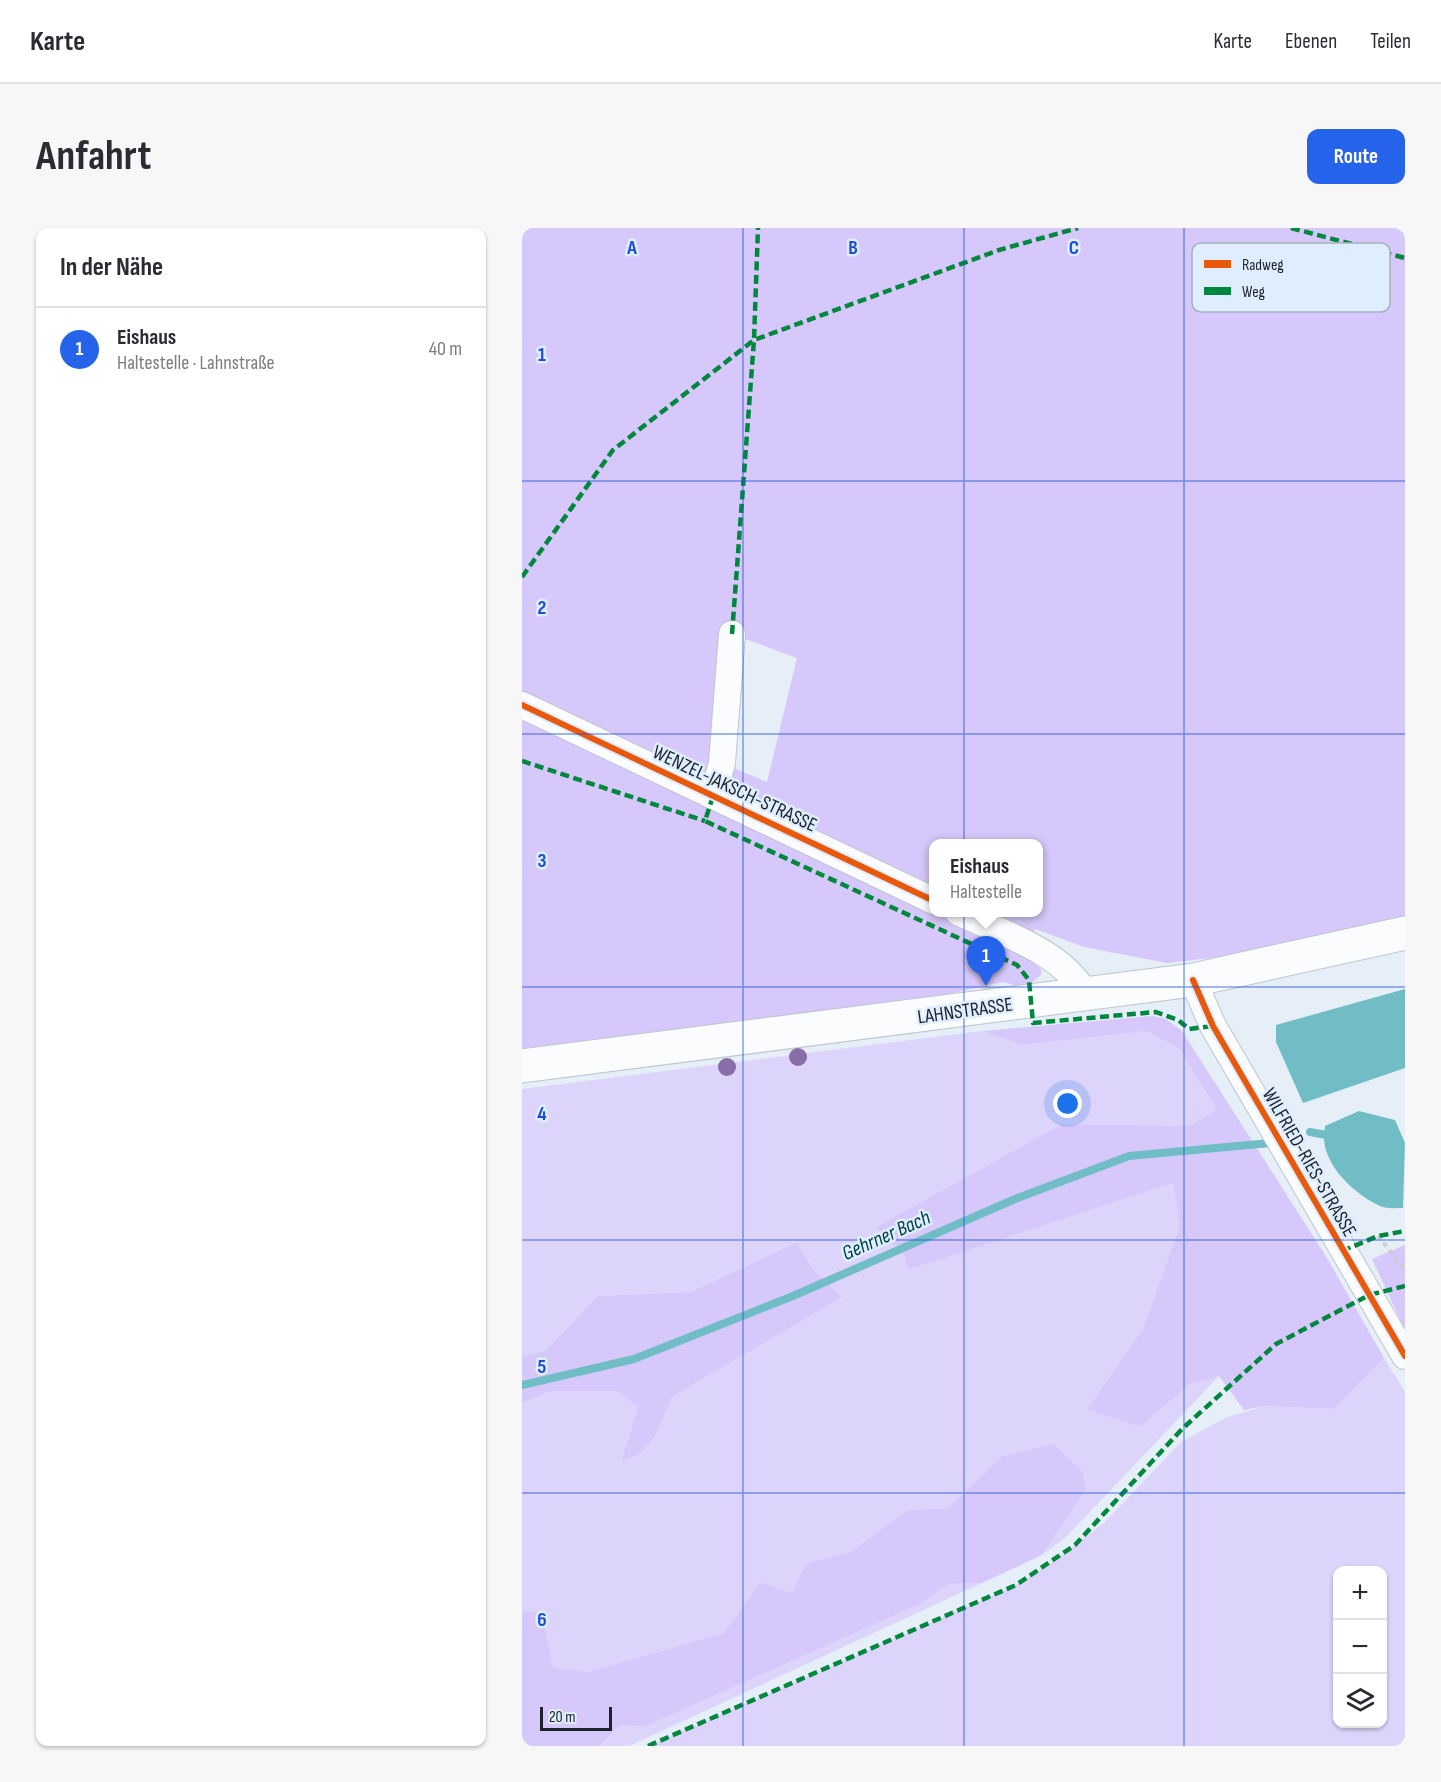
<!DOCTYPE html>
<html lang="de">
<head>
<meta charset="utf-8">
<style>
	:root { --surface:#fff; --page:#f7f7f7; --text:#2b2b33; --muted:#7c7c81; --line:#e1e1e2; --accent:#2563eb }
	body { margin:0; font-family:"Sofia Sans Condensed",sans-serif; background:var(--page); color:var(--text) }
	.controls { position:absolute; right:18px; bottom:18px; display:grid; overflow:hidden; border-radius:12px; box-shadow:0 2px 4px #0004 }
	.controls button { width:54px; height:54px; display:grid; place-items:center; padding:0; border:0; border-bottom:2px solid var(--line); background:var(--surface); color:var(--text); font:30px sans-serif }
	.scale { position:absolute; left:18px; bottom:15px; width:72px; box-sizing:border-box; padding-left:6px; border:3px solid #1d232b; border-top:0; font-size:16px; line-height:21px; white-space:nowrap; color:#1d232b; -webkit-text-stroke:4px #dfeefe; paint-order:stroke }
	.you { position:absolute; left:546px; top:876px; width:21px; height:21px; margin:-15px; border:4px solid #fff; border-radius:50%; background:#1a73e8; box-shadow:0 0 0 9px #1a73e833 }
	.badge { display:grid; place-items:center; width:39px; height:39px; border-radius:50%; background:var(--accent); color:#fff; font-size:20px; font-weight:700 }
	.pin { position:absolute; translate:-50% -50px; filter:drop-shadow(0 2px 3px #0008) }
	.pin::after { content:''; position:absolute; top:32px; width:21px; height:18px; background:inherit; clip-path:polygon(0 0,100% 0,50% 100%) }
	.popup { position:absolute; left:407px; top:611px; width:114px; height:78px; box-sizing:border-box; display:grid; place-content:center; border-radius:12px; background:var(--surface); filter:drop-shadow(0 2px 4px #0005); font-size:20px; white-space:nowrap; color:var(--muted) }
	.popup b { font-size:22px; color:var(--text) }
	.popup::after { content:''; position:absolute; left:50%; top:100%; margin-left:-12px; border:12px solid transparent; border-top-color:var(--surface) }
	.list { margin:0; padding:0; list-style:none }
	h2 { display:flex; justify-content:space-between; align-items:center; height:78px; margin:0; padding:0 24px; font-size:26px }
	h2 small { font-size:20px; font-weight:400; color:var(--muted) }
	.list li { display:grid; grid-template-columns:39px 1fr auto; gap:18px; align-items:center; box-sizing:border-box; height:84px; padding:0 24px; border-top:2px solid var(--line) }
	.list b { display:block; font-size:22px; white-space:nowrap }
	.list p { margin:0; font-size:20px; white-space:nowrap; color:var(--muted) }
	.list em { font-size:20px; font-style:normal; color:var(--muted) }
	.icon { flex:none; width:33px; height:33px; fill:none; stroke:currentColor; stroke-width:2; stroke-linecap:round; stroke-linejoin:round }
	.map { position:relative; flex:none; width:883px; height:1518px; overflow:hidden; border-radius:12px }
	header { display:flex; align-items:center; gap:36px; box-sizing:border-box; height:84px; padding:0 30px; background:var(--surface); border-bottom:2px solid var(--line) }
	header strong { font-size:28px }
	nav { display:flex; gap:33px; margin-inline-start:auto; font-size:21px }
	.intro { display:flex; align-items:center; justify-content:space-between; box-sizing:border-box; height:144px; padding:0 36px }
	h1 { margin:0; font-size:42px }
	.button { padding:15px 27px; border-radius:12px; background:var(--accent); color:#fff; font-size:21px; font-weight:700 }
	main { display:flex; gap:36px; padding:0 36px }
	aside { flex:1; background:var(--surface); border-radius:12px; box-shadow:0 2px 4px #0004 }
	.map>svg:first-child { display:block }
	.green { fill:#ddd4fb; fill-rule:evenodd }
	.forest { fill:#d6c8fa; fill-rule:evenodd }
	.water { fill:#70bdc6 }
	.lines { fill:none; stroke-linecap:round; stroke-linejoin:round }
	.stream { stroke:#70bdc6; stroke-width:8 }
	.minor-casing { stroke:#bec5cd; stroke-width:28 }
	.major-casing { stroke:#bec5cd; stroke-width:35 }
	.path { stroke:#cbced2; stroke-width:4; stroke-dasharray:4.5 4.5; stroke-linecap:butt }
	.minor { stroke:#fbfcfe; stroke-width:26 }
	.major { stroke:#fbfcfe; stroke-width:33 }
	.quiet { stroke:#00873e; stroke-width:4.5; stroke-dasharray:9 4.5; stroke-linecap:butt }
	.cycleway-casing { stroke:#dfeefe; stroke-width:10 }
	.cycleway { stroke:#e8590c; stroke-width:6 }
	.tree { fill:#886da8 }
	.grid { fill:none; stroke:#1d4ed8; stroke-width:1.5; stroke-opacity:0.55 }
	.labels { text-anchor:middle; stroke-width:5; stroke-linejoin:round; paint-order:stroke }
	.street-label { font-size:20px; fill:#1d232b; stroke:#dfeefe }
	.water-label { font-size:21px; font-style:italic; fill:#004247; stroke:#dfeefe }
	.key { fill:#dfeefe; stroke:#a5b1bf; stroke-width:1.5 }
	.key-label { font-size:16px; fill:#1d232b }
	.grid-label { font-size:20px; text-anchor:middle; font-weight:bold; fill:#1d4ed8; stroke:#dfeefe; stroke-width:5; stroke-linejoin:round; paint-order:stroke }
</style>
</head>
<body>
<header>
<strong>Karte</strong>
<nav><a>Karte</a><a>Ebenen</a><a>Teilen</a></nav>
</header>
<div class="intro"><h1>Anfahrt</h1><a class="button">Route</a></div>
<main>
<aside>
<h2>In der Nähe<small></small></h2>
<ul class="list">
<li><span class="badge">1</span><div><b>Eishaus</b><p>Haltestelle · Lahnstraße</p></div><em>40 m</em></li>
</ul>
</aside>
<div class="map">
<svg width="883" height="1518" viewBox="0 0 883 1518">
	<rect width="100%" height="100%" fill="#e6eef7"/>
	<g class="green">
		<path d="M460 803 500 817 624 803 657 820 695 882 667 898 540 896 354 999 383 1028 386 1042 651 955 658 998 621 1101 565 1181 618 1199 668 1156 697 1148 544 1309 520 1327 564 1262 479 1229 426 1280 386 1282 328 1324 283 1336 270 1365 238 1354 202 1405 66 1444 31 1439 20 1384H0V1175L29 1163H96L116 1180 99 1232 118 1226 133 1208 151 1168 319 1068 292 1042 273 1014 169 1064 76 1068 23 1123 0 1128V861Z"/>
		<path d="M862 1130 883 1164V1518H126L494 1357 531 1334 583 1294 659 1214 703 1190 743 1178 812 1181ZM816 1342H860V1496H816Z"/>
		<path d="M460 1355 107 1518H79L98 1497 122 1499 396 1377 427 1356Z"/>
	</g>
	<g class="forest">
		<path d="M0 0H883V689L707 728 645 735 562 719 513 701 495 720 519 741V747L507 757 495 758 481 754 418 768 0 824ZM210 406 275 430 245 554 200 535ZM412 616H516V684H412Z"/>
		<path d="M631 788 644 791 660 803 805 1030 862 1130 812 1181 743 1178 722 1182 697 1148 668 1156 618 1199 565 1181 621 1101 658 998 651 955 386 1042 383 1028 354 999 540 896 667 898 695 882 657 820 624 803 500 817 460 803Z"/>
		<path d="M274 1014 292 1042 320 1069 151 1168 133 1208 118 1226 99 1233 116 1180 96 1163H29L0 1175V1128L23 1123 76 1068 169 1064Z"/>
		<path d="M883 1017V1102L850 1031Z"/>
		<path d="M531 1216 560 1243 564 1262 520 1327 460 1355 427 1356 396 1377 122 1499 98 1497 78 1518H0V1384H20L31 1439 66 1444 202 1405 238 1354 270 1365 283 1336 328 1324 386 1282 426 1280 479 1229Z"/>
	</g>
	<g class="water">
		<path d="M883 761V840L781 875 754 814V797Z"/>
		<path d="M837 883 873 892 883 915 881 980C874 980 864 981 858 978 830 965 795 932 803 898Z"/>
	</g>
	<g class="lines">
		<g class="stream">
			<path d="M788 904 810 908"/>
			<path d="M0 1157 112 1131 271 1068 493 971 607 928 748 915"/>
		</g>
		<g class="minor-casing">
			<g id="minor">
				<path d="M0 477 412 673"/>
				<path d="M191 568 200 535 210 406"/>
				<path d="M436 684C475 703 542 724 562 765"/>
				<path d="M671 752 691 798 883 1128"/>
			</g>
		</g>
		<g class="major-casing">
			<path id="major" d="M0 838 671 752 883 705"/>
		</g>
		<path class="path" d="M856 1008 883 1042"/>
		<use href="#minor" class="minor"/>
		<use href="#major" class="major"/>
		<g class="quiet">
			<path d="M769 0 883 30"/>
			<path d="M0 349 91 222 232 112 477 22 556 0"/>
			<path d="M210 406 232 112 236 0"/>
			<path d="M0 533 183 593"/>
			<path d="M191 568 183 593 495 737 507 752 511 795 634 784 656 792 667 801 691 798"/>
			<path d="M820 1023 856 1008 883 1003"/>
			<path d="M126 1518 494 1357 553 1317 660 1201 754 1116 847 1067 883 1058"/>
		</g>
		<g class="cycleway-casing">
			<g id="cycleway">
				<path d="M0 477 412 673"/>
				<path d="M671 752 691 798 883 1128"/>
			</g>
		</g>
		<use href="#cycleway" class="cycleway"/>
	</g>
	<g class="tree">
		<circle cx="276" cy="829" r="9"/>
		<circle cx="205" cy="839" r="9"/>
	</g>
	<path class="grid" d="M221 0V1518M442 0V1518M662 0V1518M0 253H883M0 506H883M0 759H883M0 1012H883M0 1265H883"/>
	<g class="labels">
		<g class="street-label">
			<text transform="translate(213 560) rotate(25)" y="7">WENZEL-JAKSCH-STRASSE</text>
			<text transform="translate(443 782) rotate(-8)" y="7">LAHNSTRASSE</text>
			<text transform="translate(788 934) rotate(60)" y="7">WILFRIED-RIES-STRASSE</text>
		</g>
		<g class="water-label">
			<text transform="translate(364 1007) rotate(-24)" y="7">Gehrner Bach</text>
		</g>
	</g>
	<rect x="670" y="15" width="198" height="69" rx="9" class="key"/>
	<rect x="682" y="32" width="27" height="8" fill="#e8590c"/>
	<rect x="682" y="59" width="27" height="8" fill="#00873e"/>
	<g class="key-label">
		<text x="720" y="42">Radweg</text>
		<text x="720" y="69">Weg</text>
	</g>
	<g class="grid-label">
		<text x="110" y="26">A</text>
		<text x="331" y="26">B</text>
		<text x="552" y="26">C</text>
		<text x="20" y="133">1</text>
		<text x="20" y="386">2</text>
		<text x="20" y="639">3</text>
		<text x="20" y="892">4</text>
		<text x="20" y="1145">5</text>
		<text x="20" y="1398">6</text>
	</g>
</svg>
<div class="controls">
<button>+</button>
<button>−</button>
<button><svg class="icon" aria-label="layers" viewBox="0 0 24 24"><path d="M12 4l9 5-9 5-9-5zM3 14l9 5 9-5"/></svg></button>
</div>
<div class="scale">20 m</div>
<div class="you"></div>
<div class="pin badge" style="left:464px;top:758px">1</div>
<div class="popup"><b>Eishaus</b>Haltestelle</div>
</div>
</main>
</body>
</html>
